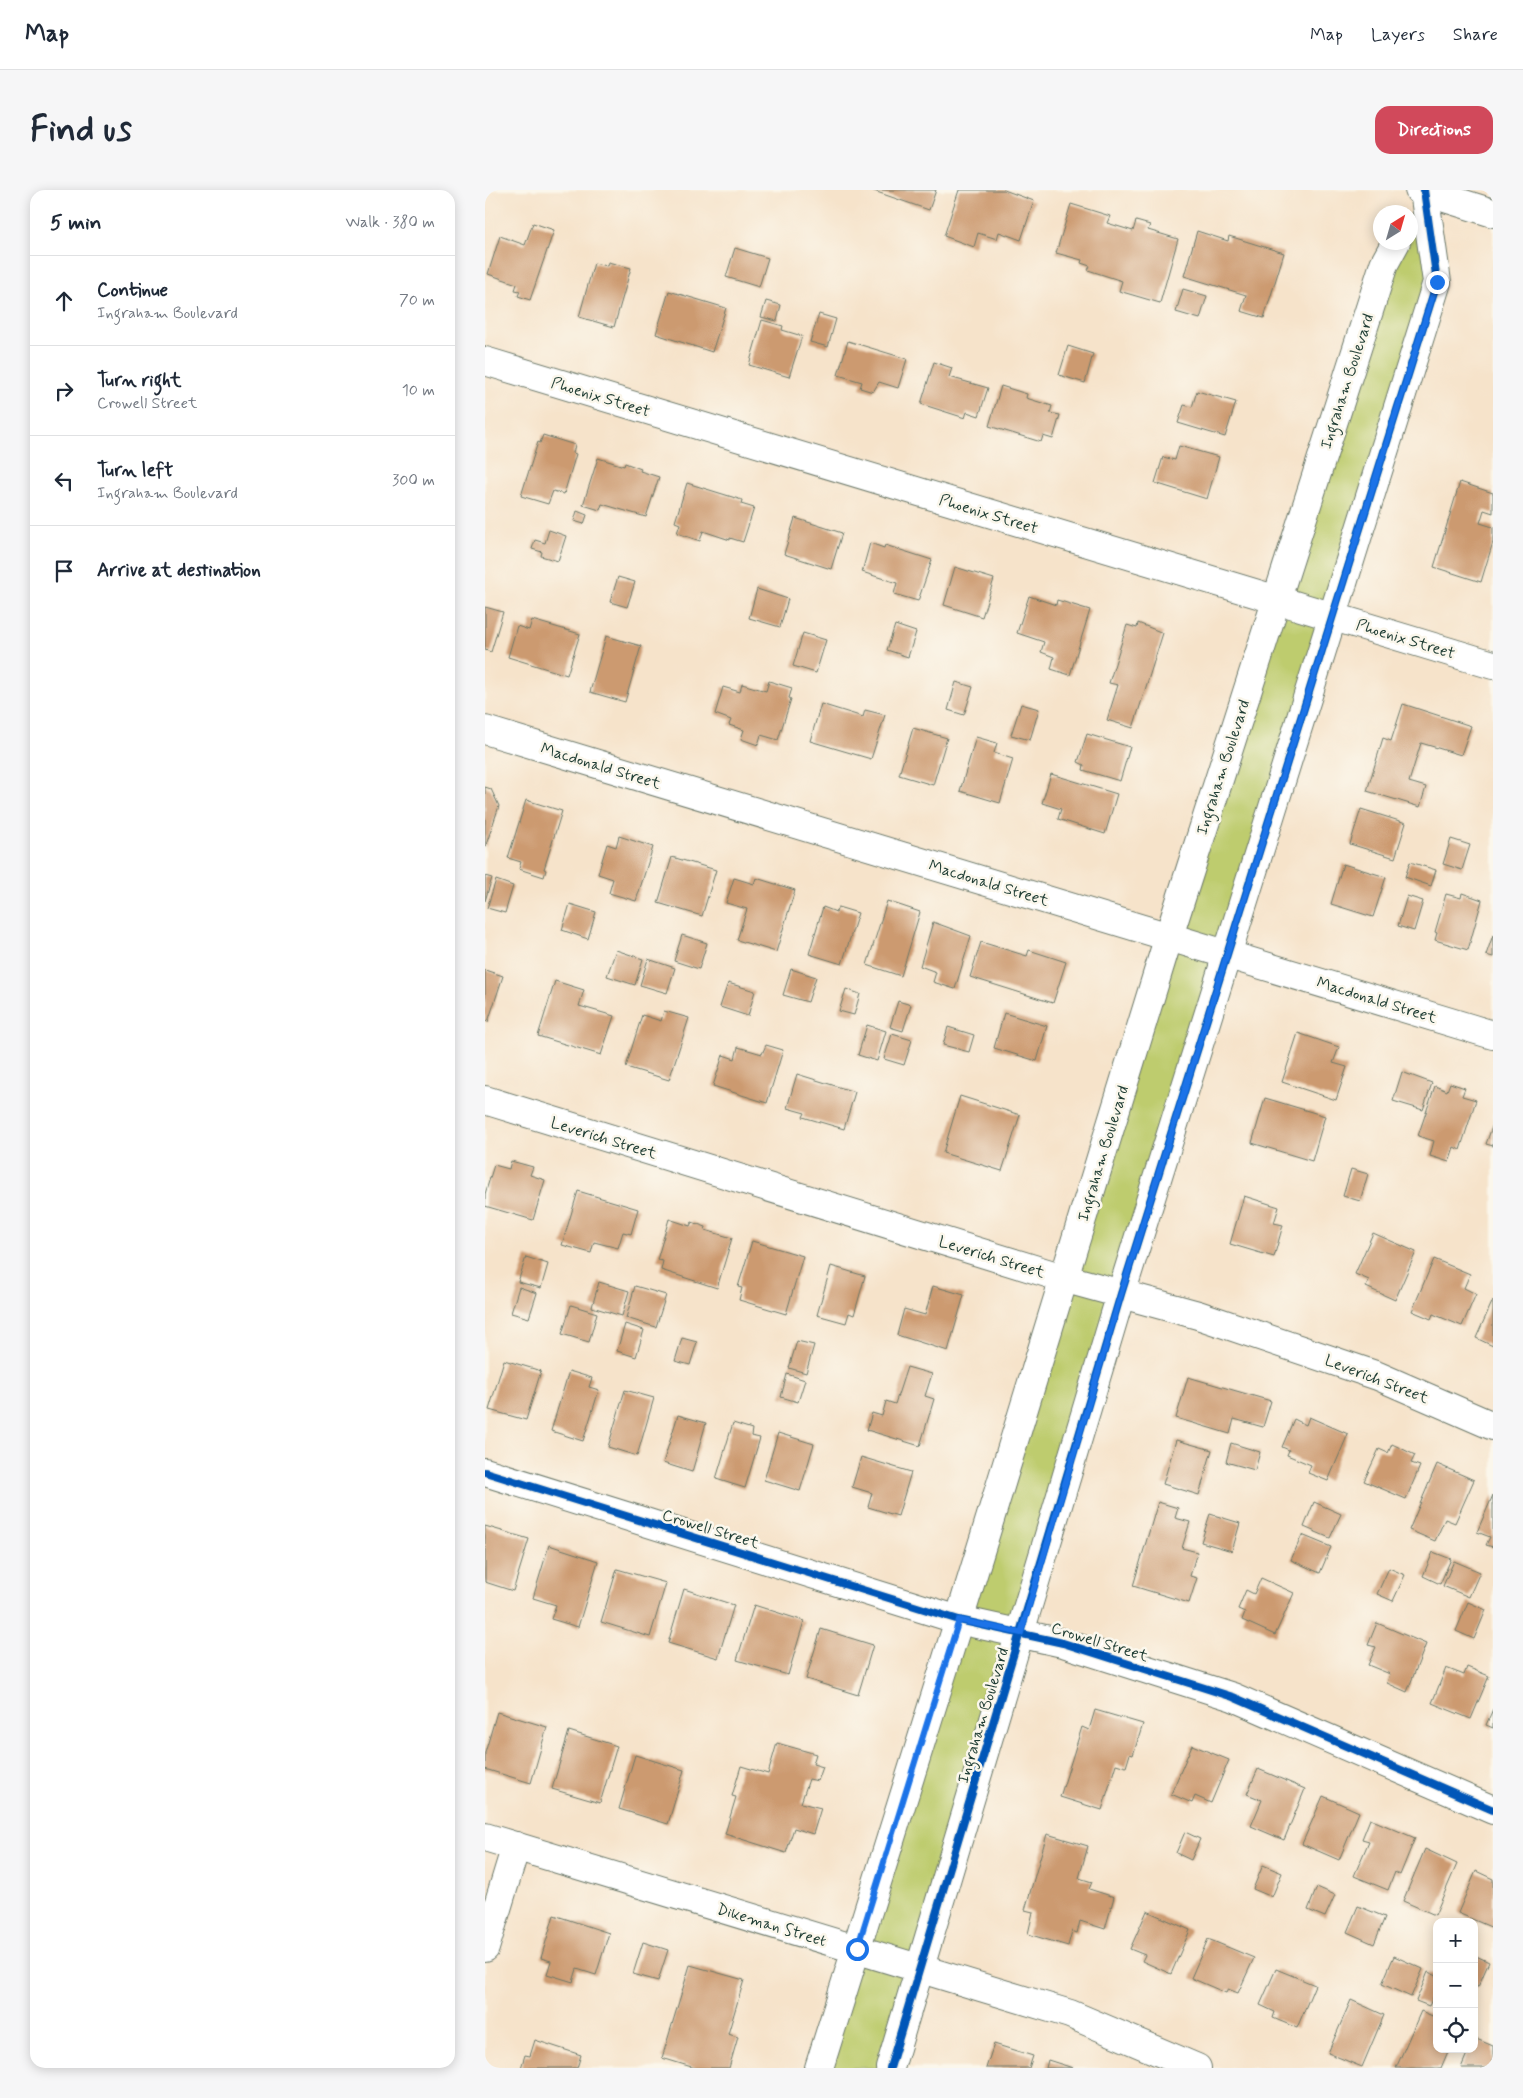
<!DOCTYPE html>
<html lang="en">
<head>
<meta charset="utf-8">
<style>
	:root { --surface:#fff; --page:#f6f6f7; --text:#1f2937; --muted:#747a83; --line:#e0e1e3; --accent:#d1495b }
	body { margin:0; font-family:Mynerve,sans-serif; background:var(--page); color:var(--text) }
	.controls { position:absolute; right:15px; bottom:15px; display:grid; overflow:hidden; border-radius:10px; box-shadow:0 2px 12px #0003 }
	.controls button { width:45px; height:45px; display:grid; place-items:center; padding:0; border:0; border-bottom:1px solid var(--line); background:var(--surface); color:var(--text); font:25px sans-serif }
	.compass { position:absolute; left:888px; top:15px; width:45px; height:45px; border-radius:50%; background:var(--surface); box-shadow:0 2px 12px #0003; rotate:37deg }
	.stop { position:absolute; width:15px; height:15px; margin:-11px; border:4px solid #1a73e8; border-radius:50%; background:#fff }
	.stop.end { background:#1a73e8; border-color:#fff; box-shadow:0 1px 5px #0008 }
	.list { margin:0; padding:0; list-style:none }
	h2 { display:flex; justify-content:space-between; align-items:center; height:65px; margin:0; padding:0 20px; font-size:21px }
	h2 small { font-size:16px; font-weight:400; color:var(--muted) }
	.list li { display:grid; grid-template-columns:32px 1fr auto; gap:15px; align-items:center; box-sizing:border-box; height:90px; padding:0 20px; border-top:1px solid var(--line) }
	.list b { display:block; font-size:19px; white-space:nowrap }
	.list p { margin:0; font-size:16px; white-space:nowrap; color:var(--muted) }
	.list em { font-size:16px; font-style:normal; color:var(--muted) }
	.icon { flex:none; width:28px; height:28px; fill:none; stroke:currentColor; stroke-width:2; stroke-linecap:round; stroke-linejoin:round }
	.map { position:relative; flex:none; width:1008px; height:1878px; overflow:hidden; border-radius:15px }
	header { display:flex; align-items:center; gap:30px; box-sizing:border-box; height:70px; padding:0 25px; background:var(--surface); border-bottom:1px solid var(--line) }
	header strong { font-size:24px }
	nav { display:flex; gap:28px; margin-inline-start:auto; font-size:18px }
	.intro { display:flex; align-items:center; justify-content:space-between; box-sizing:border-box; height:120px; padding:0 30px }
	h1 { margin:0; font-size:35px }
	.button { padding:12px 22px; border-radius:15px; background:var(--accent); color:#fff; font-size:18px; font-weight:700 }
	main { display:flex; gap:30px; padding:0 30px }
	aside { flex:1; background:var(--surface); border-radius:15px; box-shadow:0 2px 12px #0003 }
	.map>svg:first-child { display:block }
	.green { fill:#becc6e; stroke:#6e8451 }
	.building { fill:#cc9a6f }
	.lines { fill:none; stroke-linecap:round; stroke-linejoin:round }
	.minor-casing { stroke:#6a7768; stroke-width:30 }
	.primary-casing { stroke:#6a7768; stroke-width:30 }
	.minor { stroke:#fff; stroke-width:28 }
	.primary { stroke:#fff; stroke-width:28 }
	.cycleway-casing { stroke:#fbf7ec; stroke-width:11 }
	.cycleway { stroke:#0057b8; stroke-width:8 }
	.route { stroke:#1a73e8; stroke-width:6 }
	.labels { text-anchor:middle; stroke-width:5; stroke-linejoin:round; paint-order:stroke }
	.street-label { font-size:16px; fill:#1f3d34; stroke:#fbf7ec }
</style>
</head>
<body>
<header>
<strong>Map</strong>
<nav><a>Map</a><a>Layers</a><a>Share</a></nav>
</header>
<div class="intro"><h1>Find us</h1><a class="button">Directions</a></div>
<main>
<aside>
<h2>5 min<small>Walk · 380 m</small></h2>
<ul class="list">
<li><svg class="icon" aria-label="ahead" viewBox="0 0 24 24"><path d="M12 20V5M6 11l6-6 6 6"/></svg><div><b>Continue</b><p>Ingraham Boulevard</p></div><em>70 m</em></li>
<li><svg class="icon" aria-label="right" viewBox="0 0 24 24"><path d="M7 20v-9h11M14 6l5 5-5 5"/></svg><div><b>Turn right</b><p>Crowell Street</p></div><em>10 m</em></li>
<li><svg class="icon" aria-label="left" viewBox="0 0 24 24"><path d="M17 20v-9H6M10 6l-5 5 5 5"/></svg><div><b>Turn left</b><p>Ingraham Boulevard</p></div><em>300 m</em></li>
<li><svg class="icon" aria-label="arrive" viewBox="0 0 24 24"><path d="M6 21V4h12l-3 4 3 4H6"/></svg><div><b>Arrive at destination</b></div></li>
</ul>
</aside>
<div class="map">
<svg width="1008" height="1878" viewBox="0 0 1008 1878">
	<rect width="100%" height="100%" fill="#fbf7ec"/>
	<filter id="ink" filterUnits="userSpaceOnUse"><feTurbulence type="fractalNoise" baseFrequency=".02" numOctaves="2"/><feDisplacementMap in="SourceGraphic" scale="10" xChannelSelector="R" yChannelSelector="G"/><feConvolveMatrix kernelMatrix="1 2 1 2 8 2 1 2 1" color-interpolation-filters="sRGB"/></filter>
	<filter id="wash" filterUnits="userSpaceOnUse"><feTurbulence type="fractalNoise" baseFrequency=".0096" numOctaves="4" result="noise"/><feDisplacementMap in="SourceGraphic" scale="20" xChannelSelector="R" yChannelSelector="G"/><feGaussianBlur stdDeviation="1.12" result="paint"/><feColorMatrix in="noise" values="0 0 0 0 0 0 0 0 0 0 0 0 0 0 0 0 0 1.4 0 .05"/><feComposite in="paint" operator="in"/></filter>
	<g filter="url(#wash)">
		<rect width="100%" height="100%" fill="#f6e3ca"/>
		<path class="green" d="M939 1 952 92 405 1878H334L911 53 926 52V25Z"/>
		<g id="blocks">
			<g class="building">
				<path d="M386 0H451L444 20Z"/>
				<path d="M474 0H519L549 11 536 50 514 42 512 49 493 43 489 57 459 46Z"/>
				<path d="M586 14 625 26 622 33 648 41 651 31 665 35 663 40 693 49 675 113 634 101 637 91 603 80 605 76 596 73 597 70 571 63Z"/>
				<path d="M48 33 69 40 45 110 33 106 35 101 30 100 32 94 3 84 15 46 40 55Z"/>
				<path d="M712 41 743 51 744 46 799 63 779 128 756 121 761 105 699 86Z"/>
				<path d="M250 58 283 68 274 97 241 87Z"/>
				<path d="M123 72 146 78 129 137 94 127 109 73 122 76Z"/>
				<path d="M698 99 722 106 715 129 691 122Z"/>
				<path d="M184 101 241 118 227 162 171 144Z"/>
				<path d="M281 111 296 115 292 131 276 127Z"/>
				<path d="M334 124 351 129 343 157 325 152Z"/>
				<path d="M277 130 298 136 297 140 317 146 304 187 264 175Z"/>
				<path d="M363 151 422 169 413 198 394 192 388 202 375 198 377 192 353 185Z"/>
				<path d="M583 156 608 164 600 193 574 185Z"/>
				<path d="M449 172 467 178 464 187 503 198 494 226 482 222 480 228 436 214Z"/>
				<path d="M516 196 542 204 541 208 567 216 565 223 575 225 568 249 558 246 556 252 504 236Z"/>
				<path d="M712 201 751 212 740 247 693 233 699 215 707 217Z"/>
				<path d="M58 245 90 255 88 263 91 264 79 304 68 301 63 314 36 306 53 252 55 253Z"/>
				<path d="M694 256 734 267 722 309 670 293 678 267 690 270Z"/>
				<path d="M113 268 139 276 140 273 156 279 155 281 174 287 161 327 117 314 115 320 98 315Z"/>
				<path d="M975 292 1008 303V323L999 320 995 333 1008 337V352L996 392 949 377Z"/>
				<path d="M202 293 257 310 256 314 269 318 258 352 245 348V350L218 341 215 351 192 343 195 334 190 332Z"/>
				<path d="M92 321 102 325 99 334 89 331Z"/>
				<path d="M310 328 357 343 346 379 299 364Z"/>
				<path d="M64 340 81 346 73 371 56 366 57 362 47 359 50 350 60 353Z"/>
				<path d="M385 353 399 358 400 355 447 370 433 411 409 404 412 393 377 382Z"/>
				<path d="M470 377 509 389 497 427 459 415Z"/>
				<path d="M133 387 150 392 142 417 125 412Z"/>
				<path d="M272 399 303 409 295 437 264 428Z"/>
				<path d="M544 406 571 415 572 410 605 420 585 485 566 479 569 467 556 462 559 452 532 443Z"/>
				<path d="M0 417 18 422 6 462 0 460Z"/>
				<path d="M47 430 95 444 82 485 23 467 32 436 44 440Z"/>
				<path d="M653 433 678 443 648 538 622 530 633 495 624 493 642 435 652 438Z"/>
				<path d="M410 435 431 442 423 467 402 460Z"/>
				<path d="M318 443 341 450 331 483 308 476Z"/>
				<path d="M121 446 156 456 140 512 105 502Z"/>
				<path d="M284 491 307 498 304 508 306 509 293 550 276 545 273 555 256 549 259 540 244 535 246 530 230 524 238 497 255 502 257 494 281 501Z"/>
				<path d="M471 492 488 497 479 525 463 520Z"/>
				<path d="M336 514 378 527 380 520 400 525 386 569 325 551Z"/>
				<path d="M536 514 554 519 545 550 526 545Z"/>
				<path d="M918 514 986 536 976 565 936 553 924 592 941 597 935 617 882 601 898 548 906 551Z"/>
				<path d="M428 538 462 548 448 595 414 585Z"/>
				<path d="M602 544 645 557 635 591 598 580 599 575 593 572Z"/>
				<path d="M491 547 512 553 509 563 528 569 515 613 475 601Z"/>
				<path d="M566 584 632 604 620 644 573 629 576 619 557 613Z"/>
				<path d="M0 597 6 599 14 616 0 658Z"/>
				<path d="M41 610 77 621 59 679 61 680 59 687 34 679 36 672 23 668Z"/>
				<path d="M876 619 921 633 910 668 865 654Z"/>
				<path d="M134 646 168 657 151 711 124 703 128 689 113 684 122 654 131 657Z"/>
				<path d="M966 649 985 655 977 680 958 674Z"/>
				<path d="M187 667 231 680 217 726 173 713Z"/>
				<path d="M925 672 951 680 946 696 920 687Z"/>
				<path d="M858 674 901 687 888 727 846 714Z"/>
				<path d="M0 686 7 688 0 711Z"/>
				<path d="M249 688 269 694 271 688 310 700 291 762 252 750 262 719 241 713Z"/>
				<path d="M11 690 28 696 20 723 2 718Z"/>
				<path d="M977 703 997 710 983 760 950 750 952 743 950 742 961 704 976 708Z"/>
				<path d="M922 706 938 711 929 741 913 736Z"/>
				<path d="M402 711 435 722 416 786 382 775Z"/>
				<path d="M85 714 111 722 103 749 77 740Z"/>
				<path d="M338 717 351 722 353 717 373 723 357 774 324 764Z"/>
				<path d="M448 732 486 746 470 799 448 792 451 782 435 776Z"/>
				<path d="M197 745 222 753 214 779 189 771Z"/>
				<path d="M1008 745V767L1001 765Z"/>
				<path d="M496 752 542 766 544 760 581 772 568 813 485 787Z"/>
				<path d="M131 760 158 769 150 795 122 786Z"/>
				<path d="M163 769 190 778 182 803 155 795Z"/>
				<path d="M306 779 331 787 323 812 298 805Z"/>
				<path d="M0 780 18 786 3 832 0 831Z"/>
				<path d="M70 791 99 800 94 816 129 826 116 865 53 846Z"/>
				<path d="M243 793 270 801 263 826 235 817Z"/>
				<path d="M361 799 375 804 369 825 354 821Z"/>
				<path d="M413 811 426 815 418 841 405 837Z"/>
				<path d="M179 821 204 828 184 890 141 877 157 825 176 831Z"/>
				<path d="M519 823 562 836 552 871 509 858Z"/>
				<path d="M382 835 401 841 392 871 373 865Z"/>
				<path d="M463 837 489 845 484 862 458 855Z"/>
				<path d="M813 843 854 857 848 873 862 877 851 910 797 892Z"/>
				<path d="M407 844 427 850 419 875 399 869Z"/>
				<path d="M281 855 298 860 282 913 228 896 238 865 250 869 253 857 277 864Z"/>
				<path d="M917 882 947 893 938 920 908 911Z"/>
				<path d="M312 884 370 902 359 939 318 927 320 923 302 918Z"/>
				<path d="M965 893 980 898 977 906 991 910 975 960 969 957 964 972 945 966 949 951 933 946 950 896 962 901Z"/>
				<path d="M475 906 535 925 517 981 458 963Z"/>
				<path d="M780 908 840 926 827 971 767 953Z"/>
				<path d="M1008 934V956L1001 954Z"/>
				<path d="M26 971 48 977 45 985 60 990 48 1030 0 1016V1004L9 975 24 979Z"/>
				<path d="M866 979 883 984 875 1011 858 1006Z"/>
				<path d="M93 1001 153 1019 146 1044 138 1042 133 1058 109 1052 106 1063 77 1055Z"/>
				<path d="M759 1006 794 1017 789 1033 798 1035 789 1067 745 1054Z"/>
				<path d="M184 1029 205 1036 207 1032 221 1037 220 1040 247 1048 232 1098 176 1080 178 1071 172 1070Z"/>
				<path d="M888 1043 931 1062 910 1110 881 1097 884 1090 870 1084Z"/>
				<path d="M267 1051 318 1066 301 1124 254 1110 257 1098 253 1097Z"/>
				<path d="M41 1067 63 1074 56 1098 33 1092Z"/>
				<path d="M949 1069 985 1084 979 1098 991 1104 977 1136 948 1124 946 1129 927 1121Z"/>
				<path d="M346 1076 380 1086 369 1125 364 1123 361 1133 332 1125Z"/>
				<path d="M114 1092 144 1101 137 1126 107 1117Z"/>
				<path d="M150 1096 181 1105 171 1137 141 1128Z"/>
				<path d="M448 1096 479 1105 463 1161 412 1145 419 1119 440 1125Z"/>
				<path d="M34 1097 52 1103 44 1128 26 1123Z"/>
				<path d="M1008 1110V1156L991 1148Z"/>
				<path d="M86 1115 112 1123 104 1152 77 1144Z"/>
				<path d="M140 1134 159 1140 151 1167 132 1161Z"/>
				<path d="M197 1148 212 1152 205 1175 190 1171Z"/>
				<path d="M312 1151 329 1155 321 1183 304 1178Z"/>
				<path d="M19 1170 56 1181 41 1230 4 1220Z"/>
				<path d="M422 1177 447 1184 440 1206 449 1209 435 1256 382 1240 387 1223 397 1226 401 1211 410 1214Z"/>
				<path d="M84 1181 107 1188 104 1197 114 1200 98 1251 66 1241Z"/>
				<path d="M302 1184 320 1190 313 1212 296 1207Z"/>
				<path d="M703 1187 786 1211 778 1237 749 1229 745 1244 691 1228Z"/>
				<path d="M140 1200 169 1208 152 1266 123 1257Z"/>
				<path d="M193 1225 221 1233 207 1282 178 1273Z"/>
				<path d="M824 1227 863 1244 843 1291 823 1283 826 1275 802 1265 804 1260 797 1257 809 1229 821 1235Z"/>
				<path d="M248 1233 267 1239 266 1246 275 1248 260 1298 231 1289Z"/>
				<path d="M293 1243 329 1254 315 1301 279 1290Z"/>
				<path d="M691 1250 727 1260 714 1305 678 1294Z"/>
				<path d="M746 1253 775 1262 770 1280 741 1272Z"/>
				<path d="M907 1254 930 1265 926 1273 935 1276 921 1309 879 1291 894 1259 903 1263Z"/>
				<path d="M376 1267 426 1282 413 1326 383 1317 387 1303 367 1297Z"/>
				<path d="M952 1274 989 1290 970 1333 960 1329 950 1351 924 1340Z"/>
				<path d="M1008 1305V1357L1001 1355 1005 1347 992 1342Z"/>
				<path d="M673 1312 693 1318 690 1328 705 1332 697 1358 712 1362 705 1386 712 1388 704 1413 648 1396Z"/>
				<path d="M829 1312 856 1324 845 1348 819 1337Z"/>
				<path d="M725 1324 755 1333 747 1361 716 1352Z"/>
				<path d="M0 1336 44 1349 28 1401 0 1392Z"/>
				<path d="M817 1345 846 1357 835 1383 806 1370Z"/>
				<path d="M64 1355 113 1371 93 1437 66 1429 71 1415 48 1408Z"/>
				<path d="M948 1362 966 1369 955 1394 938 1386Z"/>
				<path d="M969 1371 995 1382 984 1407 958 1396Z"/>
				<path d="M904 1378 920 1385 908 1411 892 1404Z"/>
				<path d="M132 1379 181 1393 165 1447 116 1432Z"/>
				<path d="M776 1388 809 1403 790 1445 757 1430 760 1422 753 1419 761 1400 769 1404Z"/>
				<path d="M199 1399 249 1415 233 1468 183 1453Z"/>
				<path d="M983 1412 1001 1420 989 1449 971 1441Z"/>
				<path d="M269 1415 319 1431 303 1485 252 1470Z"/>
				<path d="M892 1433 941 1454 922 1502 902 1493 905 1484 883 1475 891 1457 883 1455Z"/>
				<path d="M336 1439 388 1455 373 1505 321 1489Z"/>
				<path d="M982 1477 1004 1486 986 1529 947 1513 961 1478 979 1485Z"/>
				<path d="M1008 1519V1538L1001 1535Z"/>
				<path d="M610 1520 658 1534 648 1565 645 1564 641 1577 631 1574 617 1620 575 1607 597 1537 604 1540Z"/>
				<path d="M12 1522 62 1537 46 1593 0 1579V1563Z"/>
				<path d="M84 1541 132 1556 115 1613 67 1599Z"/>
				<path d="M292 1553 331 1564 328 1574 338 1577 333 1591 324 1589 316 1613 336 1618 328 1644 309 1638 301 1663 240 1644 251 1607 247 1606 256 1576 283 1584Z"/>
				<path d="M707 1555 744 1570 726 1613 710 1606 707 1613 686 1604Z"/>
				<path d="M150 1565 199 1580 183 1634 134 1619Z"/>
				<path d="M773 1579 820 1599 799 1650 766 1636 777 1610 762 1604Z"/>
				<path d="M838 1606 874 1622 854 1670 817 1654Z"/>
				<path d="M885 1629 930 1648 915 1685 910 1682 903 1700 869 1686 884 1651 877 1649Z"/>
				<path d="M700 1642 715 1649 706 1670 691 1663Z"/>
				<path d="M562 1644 603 1656 594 1688 607 1692 604 1699 629 1707 620 1739 595 1731 592 1743 587 1741 583 1756 543 1744 548 1722 540 1720Z"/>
				<path d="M940 1659 972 1674 950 1725 918 1711Z"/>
				<path d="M778 1675 797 1683 787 1707 768 1699Z"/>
				<path d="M991 1681 1008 1689V1738L973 1723Z"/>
				<path d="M832 1697 850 1705 840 1727 823 1720Z"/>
				<path d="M873 1716 900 1727 889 1754 862 1742Z"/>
				<path d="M662 1721 705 1740 686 1784 657 1771 660 1765 645 1759Z"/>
				<path d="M69 1725 124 1743 111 1785 92 1779 88 1792 62 1784 66 1771 56 1768Z"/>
				<path d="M723 1749 769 1768 753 1803 743 1799 741 1803 706 1788Z"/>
				<path d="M158 1752 183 1760 173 1791 148 1784Z"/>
				<path d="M989 1765 1004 1772 993 1797 989 1796Z"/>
				<path d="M909 1766 938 1779 926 1807 897 1794Z"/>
				<path d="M205 1775 259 1790 243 1844 253 1847 244 1878H210L177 1868Z"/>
				<path d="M791 1779 830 1795 812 1838 788 1828 790 1822 775 1815Z"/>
				<path d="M943 1782 952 1786V1799L944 1816 931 1811Z"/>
				<path d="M866 1810 899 1825 877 1877 843 1863Z"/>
				<path d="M936 1821 952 1828V1859H964L956 1878H911Z"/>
				<path d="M989 1848 1008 1856V1878H976L984 1859H989Z"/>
				<path d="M50 1850 96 1865 92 1878H36L40 1865 45 1866Z"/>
				<path d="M509 1854 548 1866 544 1878H501Z"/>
				<path d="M563 1870 588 1878H561Z"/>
			</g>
		</g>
	</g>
	<g filter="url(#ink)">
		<use href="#blocks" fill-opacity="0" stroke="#6a7768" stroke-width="1"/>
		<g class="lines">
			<g class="minor-casing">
				<g id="minor">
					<path d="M0 171 1008 475"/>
					<path d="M0 540 1008 845"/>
					<path d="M0 910 578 1088 713 1125 893 1186 1008 1236"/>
					<path d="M0 1282 474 1430 578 1453 748 1507 1008 1620"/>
					<path d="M0 1647 585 1824 712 1878"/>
					<path d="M0 1758 31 1656"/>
					<path d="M334 1878 474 1430 684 746 899 74 911 52"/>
					<path d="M405 1878 636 1104 952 92 939 1"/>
				</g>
			</g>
			<g class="primary-casing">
				<path id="primary" d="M934 0 1008 23"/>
			</g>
			<use href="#minor" class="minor"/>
			<use href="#primary" class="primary"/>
			<g class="cycleway-casing">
				<g id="cycleway">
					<path d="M0 1282 474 1430 578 1453 748 1507 1008 1620"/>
					<path d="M405 1878 636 1104 952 92 939 0"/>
				</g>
			</g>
			<use href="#cycleway" class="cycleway"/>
		</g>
	</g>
	<g class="lines" filter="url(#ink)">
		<path class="route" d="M372 1759 474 1430 536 1443 636 1104 952 92"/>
	</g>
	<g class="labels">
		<g class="street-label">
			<text transform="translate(861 191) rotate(-72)" y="6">Ingraham Boulevard</text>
			<text transform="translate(116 206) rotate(17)" y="6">Phoenix Street</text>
			<text transform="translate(504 323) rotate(17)" y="6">Phoenix Street</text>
			<text transform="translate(921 448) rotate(17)" y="6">Phoenix Street</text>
			<text transform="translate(116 575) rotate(17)" y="6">Macdonald Street</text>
			<text transform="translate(737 577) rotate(-72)" y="6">Ingraham Boulevard</text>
			<text transform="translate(504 692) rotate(17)" y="6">Macdonald Street</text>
			<text transform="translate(892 809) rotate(17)" y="6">Macdonald Street</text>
			<text transform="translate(119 947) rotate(17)" y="6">Leverich Street</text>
			<text transform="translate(617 963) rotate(-73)" y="6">Ingraham Boulevard</text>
			<text transform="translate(507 1066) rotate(17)" y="6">Leverich Street</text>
			<text transform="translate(892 1188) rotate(21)" y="6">Leverich Street</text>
			<text transform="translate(226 1338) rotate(17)" y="6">Crowell Street</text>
			<text transform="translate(615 1451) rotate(17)" y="6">Crowell Street</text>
			<text transform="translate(497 1525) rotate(-73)" y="6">Ingraham Boulevard</text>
			<text transform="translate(287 1734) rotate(17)" y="6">Dikeman Street</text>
		</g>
	</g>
</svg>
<div class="controls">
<button>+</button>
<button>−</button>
<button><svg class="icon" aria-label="locate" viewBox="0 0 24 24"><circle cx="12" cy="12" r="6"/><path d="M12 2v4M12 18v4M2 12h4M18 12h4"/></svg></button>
</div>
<svg class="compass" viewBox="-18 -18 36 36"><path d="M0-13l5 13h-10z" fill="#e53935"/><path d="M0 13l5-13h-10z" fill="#747a83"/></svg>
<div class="stop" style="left:372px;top:1759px"></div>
<div class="stop end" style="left:952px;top:92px"></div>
</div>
</main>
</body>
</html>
